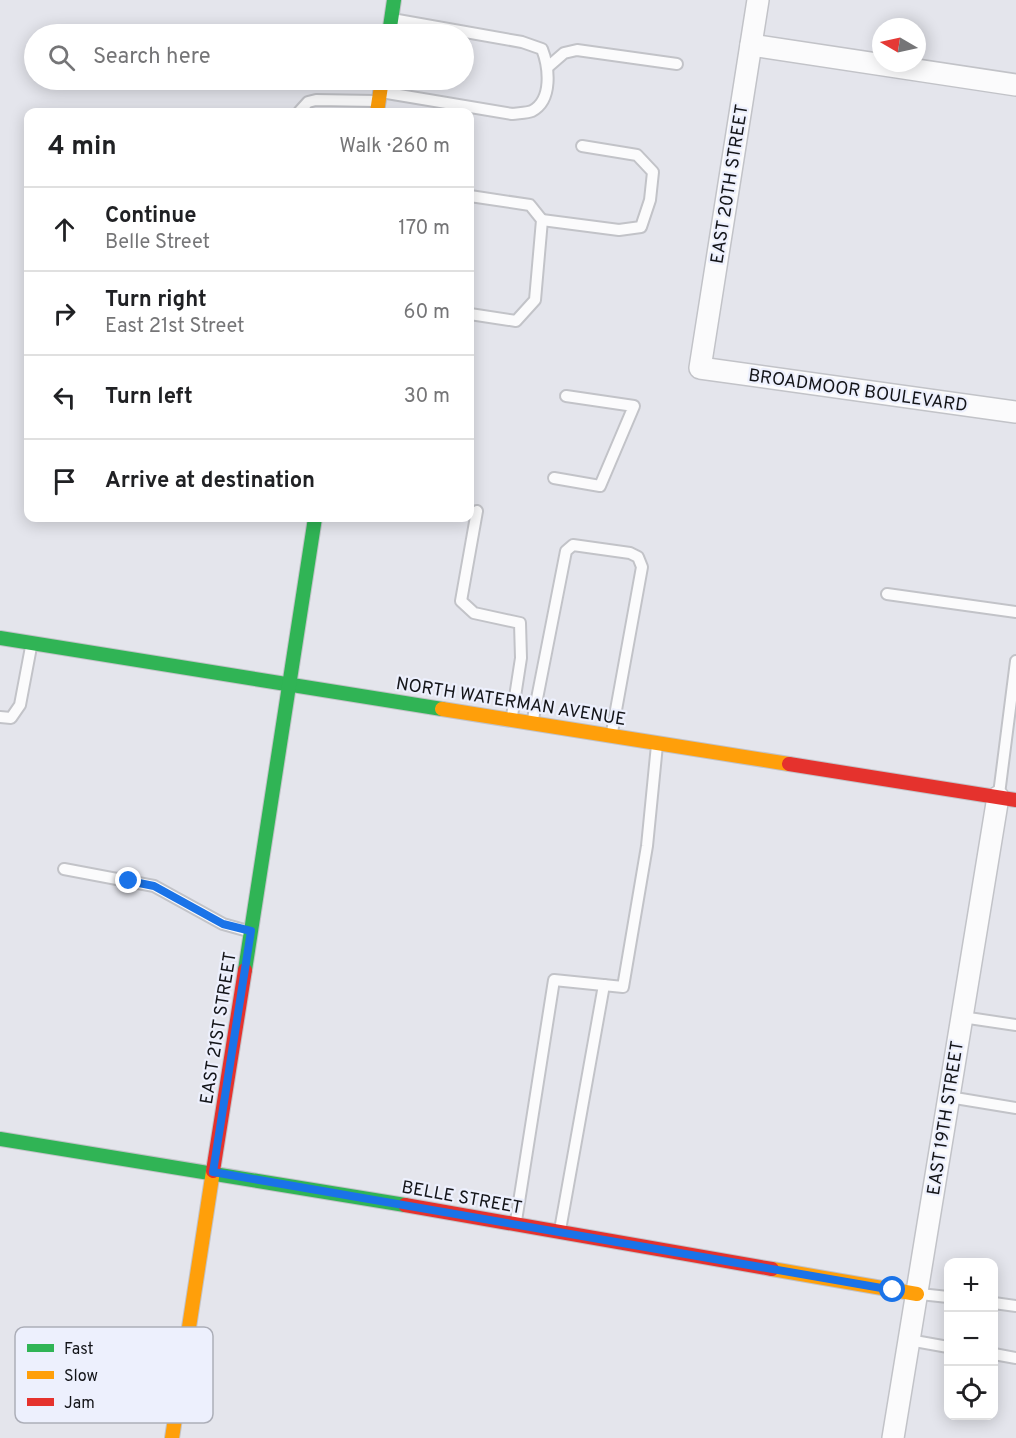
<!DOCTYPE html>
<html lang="en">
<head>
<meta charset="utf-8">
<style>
	:root { --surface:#fff; --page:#f6f6f6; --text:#202124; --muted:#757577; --line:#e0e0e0 }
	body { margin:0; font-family:Overpass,sans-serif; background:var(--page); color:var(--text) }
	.controls { position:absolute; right:18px; bottom:18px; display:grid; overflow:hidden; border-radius:12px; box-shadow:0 3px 15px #0003 }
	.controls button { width:54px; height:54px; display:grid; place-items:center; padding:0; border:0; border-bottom:2px solid var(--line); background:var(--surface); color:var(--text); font:30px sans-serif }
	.compass { position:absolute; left:872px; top:18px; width:54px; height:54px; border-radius:50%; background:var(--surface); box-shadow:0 3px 15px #0003; rotate:279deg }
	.stop { position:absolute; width:18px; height:18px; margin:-14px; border:4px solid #1a73e8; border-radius:50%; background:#fff }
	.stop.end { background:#1a73e8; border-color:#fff; box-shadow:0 2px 6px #0008 }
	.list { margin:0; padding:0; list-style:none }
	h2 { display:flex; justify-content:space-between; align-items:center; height:78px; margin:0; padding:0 24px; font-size:26px }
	h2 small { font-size:20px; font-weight:400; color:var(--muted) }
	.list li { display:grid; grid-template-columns:39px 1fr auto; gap:18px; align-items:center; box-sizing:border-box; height:84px; padding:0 24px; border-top:2px solid var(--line) }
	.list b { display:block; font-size:22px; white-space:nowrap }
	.list p { margin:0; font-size:20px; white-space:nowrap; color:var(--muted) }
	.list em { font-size:20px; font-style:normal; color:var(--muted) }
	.icon { flex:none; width:33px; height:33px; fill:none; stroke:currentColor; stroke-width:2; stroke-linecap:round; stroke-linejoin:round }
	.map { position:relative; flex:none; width:1016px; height:1438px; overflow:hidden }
	.search { position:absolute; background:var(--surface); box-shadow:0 3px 15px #0003; left:24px; top:24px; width:450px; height:66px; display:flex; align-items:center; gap:15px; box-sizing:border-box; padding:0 21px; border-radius:33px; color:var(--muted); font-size:22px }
	.panel { position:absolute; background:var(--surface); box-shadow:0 3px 15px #0003; left:24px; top:108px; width:450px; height:414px; border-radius:12px }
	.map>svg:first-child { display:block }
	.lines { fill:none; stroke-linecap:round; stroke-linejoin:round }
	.lane-casing { stroke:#c2c3c8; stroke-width:14 }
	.street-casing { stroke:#c2c3c8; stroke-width:24 }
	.fast-casing { stroke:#c2c3c8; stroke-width:16 }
	.slow-casing { stroke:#c2c3c8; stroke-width:16 }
	.jam-casing { stroke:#c2c3c8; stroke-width:16 }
	.lane { stroke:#fbfbfc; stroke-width:10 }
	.street { stroke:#fbfbfc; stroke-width:21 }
	.fast { stroke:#30b455; stroke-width:14 }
	.slow { stroke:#ff9f0a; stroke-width:14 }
	.jam { stroke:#e5322d; stroke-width:14 }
	.route { stroke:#1a73e8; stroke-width:8 }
	.labels { text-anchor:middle; stroke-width:4.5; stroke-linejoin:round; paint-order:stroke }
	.street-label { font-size:18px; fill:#131418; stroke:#edf0fd }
	.key { fill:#edf0fd; stroke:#acaeb8; stroke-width:1.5 }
	.key-label { font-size:16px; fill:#131418 }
</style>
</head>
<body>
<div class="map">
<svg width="1016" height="1438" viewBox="0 0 1016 1438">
	<rect width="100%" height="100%" fill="#e4e5ec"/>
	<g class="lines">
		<g class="lane-casing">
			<g id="lane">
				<path d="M549 66 564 53 577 50 677 64"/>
				<path d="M381 92 512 114C518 113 527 113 532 111 553 100 549 67 542 49L522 42 392 19"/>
				<path d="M299 112 308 102 316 100 376 101"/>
				<path d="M470 196 530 205 542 220 535 300 516 321 470 314"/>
				<path d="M542 220 619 230 641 227 650 200 653 172 637 155 582 146"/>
				<path d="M554 478 600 486 634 406 566 396"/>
				<path d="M477 511 461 601 474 613 520 623 521 658 512 716"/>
				<path d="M887 594 1016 612"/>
				<path d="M0 717 11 718 20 705 31 647"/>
				<path d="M533 719 566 551 573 545 630 553 638 557 642 567 612 732"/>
				<path d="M999 794 1016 661"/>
				<path d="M64 869 154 886 223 924 248 931"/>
				<path d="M962 1017 1016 1025"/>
				<path d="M949 1097 1016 1108"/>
				<path d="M516 1221 554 980 623 987 647 846 657 745"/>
				<path d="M560 1230 604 985"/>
				<path d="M920 1294 948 1297"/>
				<path d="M994 1303 1016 1306"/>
				<path d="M909 1340 948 1347"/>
				<path d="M994 1354 1016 1358"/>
			</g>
		</g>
		<g class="street-casing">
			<g id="street">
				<path d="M758 0 700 368 1016 412"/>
				<path d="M751 45 1016 85"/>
				<path d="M893 1438 998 797"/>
			</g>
		</g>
		<g class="fast-casing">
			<g id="fast">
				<path d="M389 34 394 0"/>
				<path d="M0 638 442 709"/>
				<path d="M245 970 315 518"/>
				<path d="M0 1139 405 1205"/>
			</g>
		</g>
		<g class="slow-casing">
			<g id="slow">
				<path d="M377 112 382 80"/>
				<path d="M442 709 789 764"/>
				<path d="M772 1269 917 1294"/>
				<path d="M172 1438 213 1171"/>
			</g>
		</g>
		<g class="jam-casing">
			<g id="jam">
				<path d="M789 764 1016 800"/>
				<path d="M213 1171 245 970"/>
				<path d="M405 1205 772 1269"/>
			</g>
		</g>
		<use href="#lane" class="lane"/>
		<use href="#street" class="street"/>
		<use href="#fast" class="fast"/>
		<use href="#slow" class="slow"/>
		<use href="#jam" class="jam"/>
	</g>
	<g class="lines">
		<path class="route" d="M129 881 154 886 223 924 251 931 213 1172 893 1290"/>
	</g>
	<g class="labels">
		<g class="street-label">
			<text transform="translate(729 184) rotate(-81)" y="6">EAST 20TH STREET</text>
			<text transform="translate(858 390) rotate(8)" y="6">BROADMOOR BOULEVARD</text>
			<text transform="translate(511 701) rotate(9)" y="6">NORTH WATERMAN AVENUE</text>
			<text transform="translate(218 1028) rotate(-81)" y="6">EAST 21ST STREET</text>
			<text transform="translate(945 1118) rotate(-81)" y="6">EAST 19TH STREET</text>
			<text transform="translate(462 1197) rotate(10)" y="6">BELLE STREET</text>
		</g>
	</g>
	<rect x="15" y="1327" width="198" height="96" rx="9" class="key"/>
	<rect x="27" y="1344" width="27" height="8" fill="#30b455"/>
	<rect x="27" y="1371" width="27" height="8" fill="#ff9f0a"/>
	<rect x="27" y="1398" width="27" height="8" fill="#e5322d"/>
	<g class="key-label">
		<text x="64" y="1354">Fast</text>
		<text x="64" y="1381">Slow</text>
		<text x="64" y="1408">Jam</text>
	</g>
</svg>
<div class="controls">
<button>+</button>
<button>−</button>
<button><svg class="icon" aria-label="locate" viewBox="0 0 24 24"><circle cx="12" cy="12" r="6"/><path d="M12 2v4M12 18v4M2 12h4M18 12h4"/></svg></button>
</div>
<svg class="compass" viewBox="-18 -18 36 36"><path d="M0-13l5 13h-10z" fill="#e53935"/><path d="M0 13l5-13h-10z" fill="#757577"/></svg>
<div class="stop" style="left:893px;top:1290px"></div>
<div class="stop end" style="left:129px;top:881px"></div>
<div class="search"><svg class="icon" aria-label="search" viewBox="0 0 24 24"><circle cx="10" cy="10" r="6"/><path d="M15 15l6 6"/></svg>Search here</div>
<section class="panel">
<h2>4 min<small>Walk · 260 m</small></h2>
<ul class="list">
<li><svg class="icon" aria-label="ahead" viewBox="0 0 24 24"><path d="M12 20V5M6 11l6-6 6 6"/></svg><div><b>Continue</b><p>Belle Street</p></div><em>170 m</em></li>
<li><svg class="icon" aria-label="right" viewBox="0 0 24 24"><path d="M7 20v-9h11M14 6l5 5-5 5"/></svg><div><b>Turn right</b><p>East 21st Street</p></div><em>60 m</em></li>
<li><svg class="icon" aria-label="left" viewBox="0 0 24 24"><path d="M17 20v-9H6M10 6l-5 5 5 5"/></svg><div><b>Turn left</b></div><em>30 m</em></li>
<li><svg class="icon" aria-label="arrive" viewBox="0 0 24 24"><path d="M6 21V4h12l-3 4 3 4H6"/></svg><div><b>Arrive at destination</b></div></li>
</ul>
</section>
</div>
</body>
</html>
